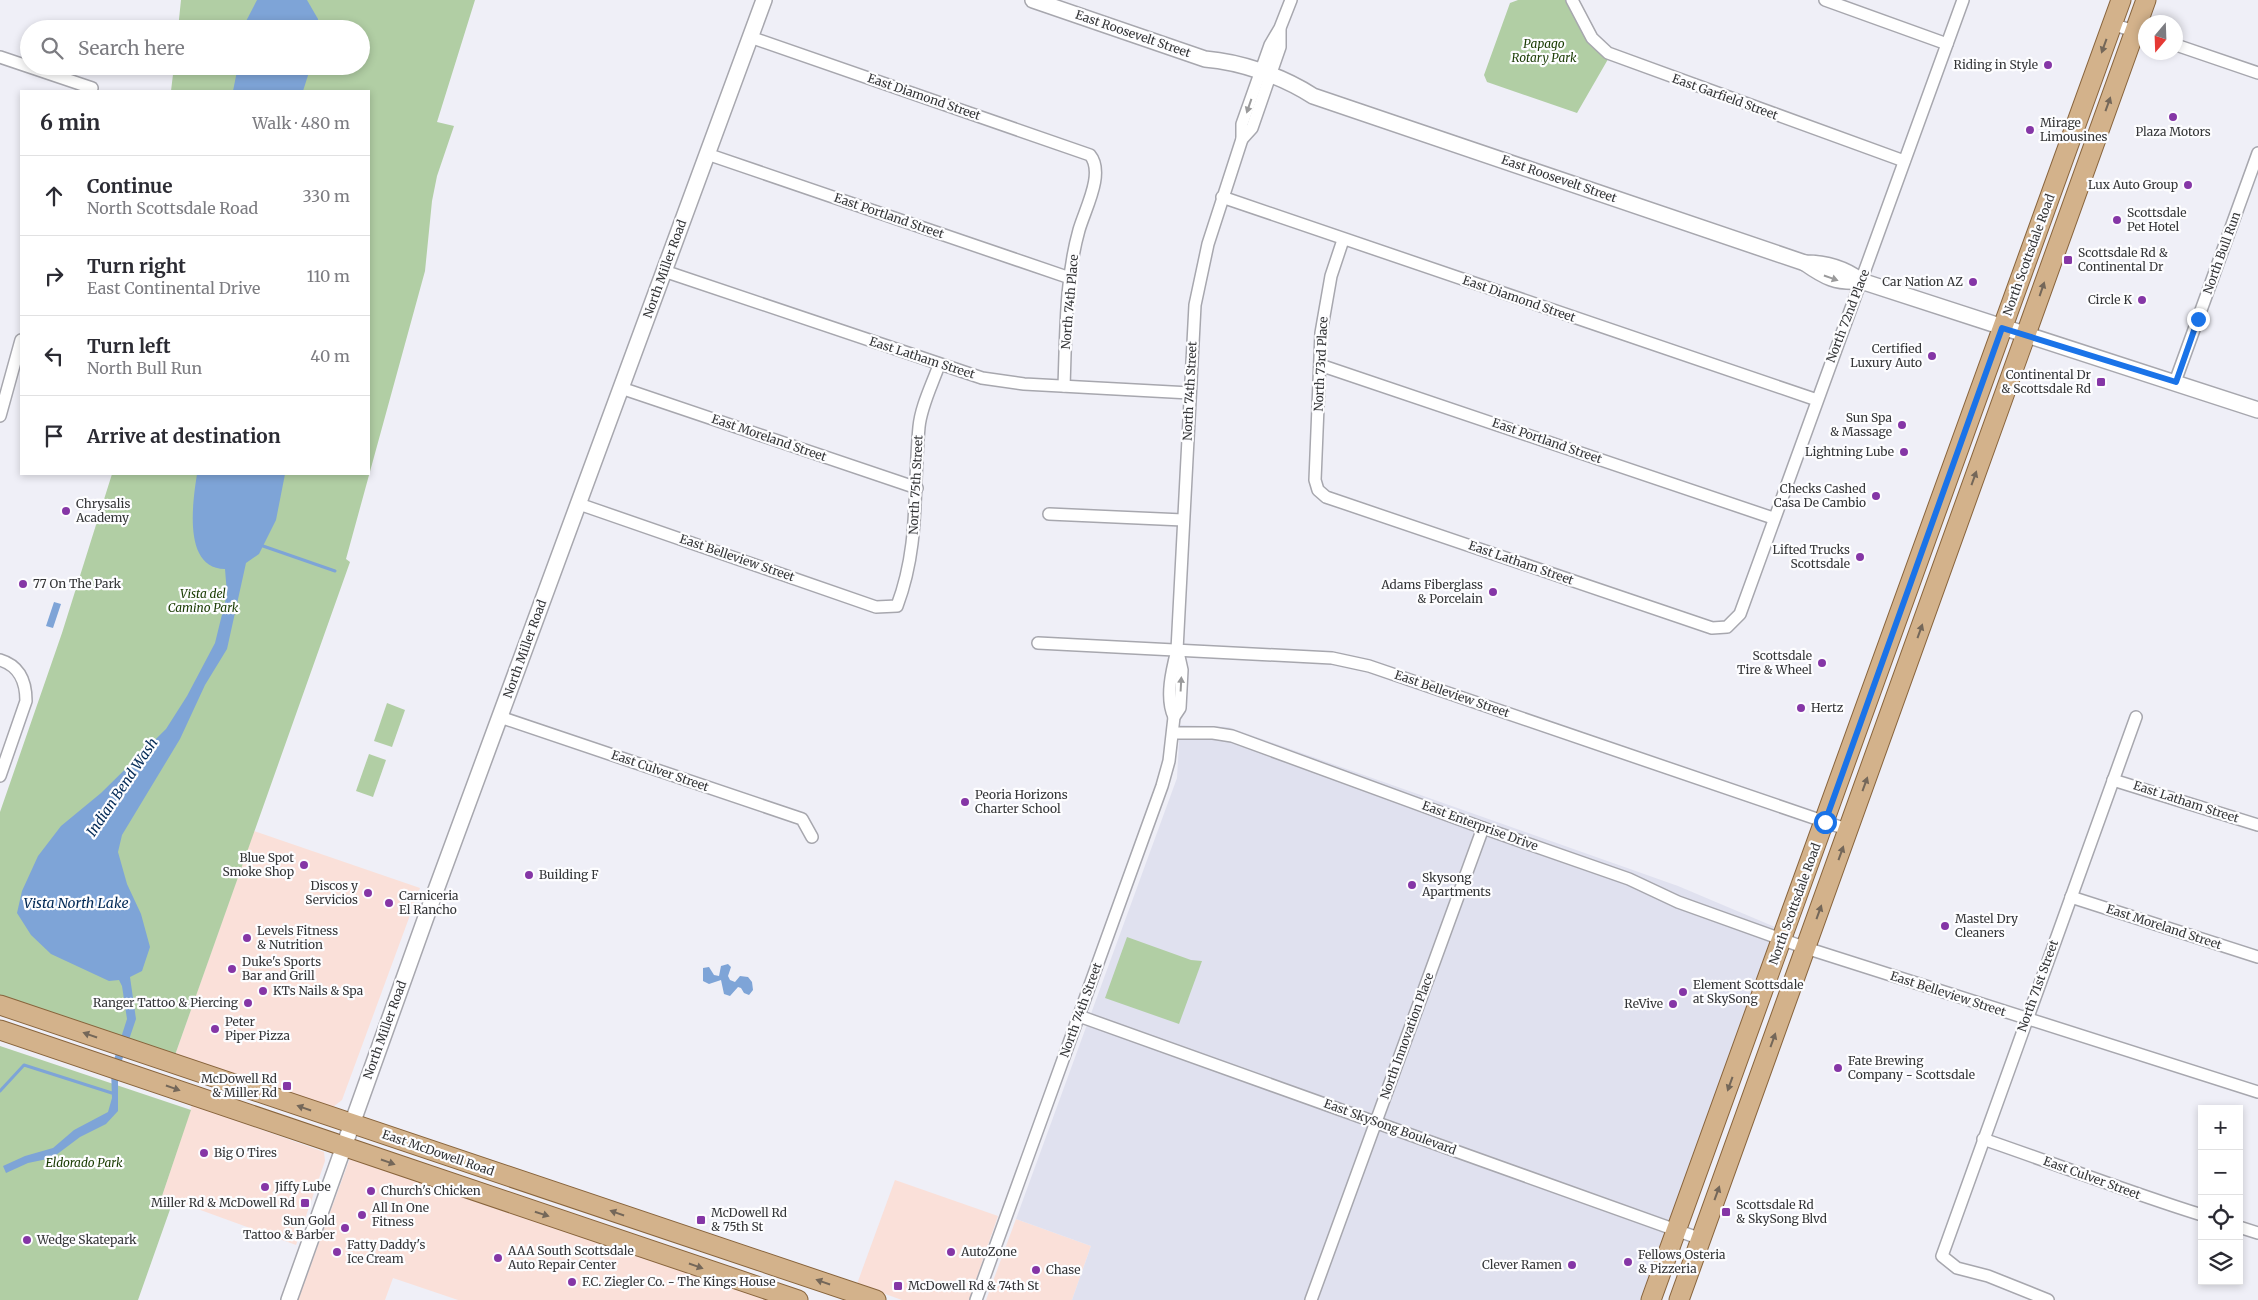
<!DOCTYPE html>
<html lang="en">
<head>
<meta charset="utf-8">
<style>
	:root { --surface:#fff; --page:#f7f7f7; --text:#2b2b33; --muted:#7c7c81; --line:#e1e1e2 }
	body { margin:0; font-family:Merriweather,serif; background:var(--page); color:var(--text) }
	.controls { position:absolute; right:15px; bottom:15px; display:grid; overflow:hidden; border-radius:0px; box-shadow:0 2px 8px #0003 }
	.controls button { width:45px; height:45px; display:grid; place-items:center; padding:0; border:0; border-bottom:1px solid var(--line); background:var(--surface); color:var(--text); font:25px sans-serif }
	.compass { position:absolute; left:2138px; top:15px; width:45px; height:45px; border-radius:50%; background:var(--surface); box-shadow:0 2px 8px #0003; rotate:199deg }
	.stop { position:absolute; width:15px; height:15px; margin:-11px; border:4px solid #1a73e8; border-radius:50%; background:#fff }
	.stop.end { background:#1a73e8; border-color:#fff; box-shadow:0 1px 5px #0008 }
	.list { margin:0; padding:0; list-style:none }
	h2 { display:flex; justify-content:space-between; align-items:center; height:65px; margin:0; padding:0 20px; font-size:21px }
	h2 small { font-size:16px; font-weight:400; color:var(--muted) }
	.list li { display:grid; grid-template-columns:32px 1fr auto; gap:15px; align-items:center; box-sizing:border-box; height:80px; padding:0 20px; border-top:1px solid var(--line) }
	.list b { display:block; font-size:19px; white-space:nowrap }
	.list p { margin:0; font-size:16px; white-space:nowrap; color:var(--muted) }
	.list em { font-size:16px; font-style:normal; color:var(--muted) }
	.icon { flex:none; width:28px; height:28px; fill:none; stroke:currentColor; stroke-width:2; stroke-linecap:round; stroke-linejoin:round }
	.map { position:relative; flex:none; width:2258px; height:1300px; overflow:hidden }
	.search { position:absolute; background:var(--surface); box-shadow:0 2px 8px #0003; left:20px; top:20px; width:350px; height:55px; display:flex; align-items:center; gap:12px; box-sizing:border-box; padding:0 18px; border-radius:28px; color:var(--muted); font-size:19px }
	.panel { position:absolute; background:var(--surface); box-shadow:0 2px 8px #0003; left:20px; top:90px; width:350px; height:385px; border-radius:0px }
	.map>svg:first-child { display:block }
	.commercial { fill:#fae0d9 }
	.built { fill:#e0e1ef }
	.green { fill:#b1cea4 }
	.water { fill:#7ea4d7 }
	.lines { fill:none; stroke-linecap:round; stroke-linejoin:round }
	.stream { stroke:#7ea4d7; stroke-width:3 }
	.minor-casing { stroke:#a7a7ae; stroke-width:14 }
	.tertiary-casing { stroke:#a7a7ae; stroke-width:18 }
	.primary-casing { stroke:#88643c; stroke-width:21 }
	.minor { stroke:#fff; stroke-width:11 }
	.tertiary { stroke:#fff; stroke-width:15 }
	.primary { stroke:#d3b28b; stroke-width:19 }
	.oneway { fill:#746759 }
	.oneway2 { fill:#9a9a9b }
	.route { stroke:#1a73e8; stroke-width:6 }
	.poi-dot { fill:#8536a6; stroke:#fdfdff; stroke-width:2 }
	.labels { text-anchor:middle; stroke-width:4.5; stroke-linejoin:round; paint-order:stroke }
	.street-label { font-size:12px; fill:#343537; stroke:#fdfdff }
	.park-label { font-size:12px; font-style:italic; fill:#183a00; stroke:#fdfdff }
	.poi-label { font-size:12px; fill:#343537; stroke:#fdfdff; text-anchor:start }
	.water-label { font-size:14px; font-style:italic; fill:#022956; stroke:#fdfdff }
</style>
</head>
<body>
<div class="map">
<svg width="2258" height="1300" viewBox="0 0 2258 1300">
	<rect width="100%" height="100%" fill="#efeff7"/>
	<g class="commercial">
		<path d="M254 831 420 888 342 1100 333 1107 175 1055Z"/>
		<path d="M192 1105 324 1152 325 1161 296 1245 162 1196Z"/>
		<path d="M350 1158 770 1300H458L393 1278 385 1300H298Z"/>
		<path d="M895 1180 998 1216 969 1300H902L857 1284Z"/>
		<path d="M1016 1219 1091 1246 1072 1300H986Z"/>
	</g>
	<path class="built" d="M1180 725 1228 727 1678 886 1775 927 1641 1300H1072L1091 1246 1016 1219 1177 778Z"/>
	<g class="green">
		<path d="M181 0H475L437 122 454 126 437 176 432 201 425 271 346 559 350 562 175 1055 0 996V812L62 633 112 474H369V91H171L174 66H361V29H178Z"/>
		<path d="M1518 0H1571L1581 21 1611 54 1577 113 1487 82 1484 75 1510 3Z"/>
		<path d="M387 703 405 710 392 747 374 741Z"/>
		<path d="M369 754 386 760 373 797 356 791Z"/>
		<path d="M1127 937 1191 960 1202 961 1179 1024 1105 998Z"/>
		<path d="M0 1046 191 1110 162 1196 173 1201 138 1300H0Z"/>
	</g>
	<g class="water">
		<path d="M257 0H307L318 19V29H242Z"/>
		<path d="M238 66H311L303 91H233Z"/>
		<path d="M197 474H285L276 520 259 554 246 563 227 649 205 685 180 739 122 835 118 852 127 884 141 914 150 947 142 971 130 977 136 1019 118 1072V1111L106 1124 80 1137 52 1158 28 1163 6 1173 3 1166 25 1156 53 1148 74 1130 108 1112 112 1098 111 1069 127 1019 122 986 119 980 109 981 51 954 31 935 17 913 22 891 38 856 61 826 101 793 166 729 187 696 215 643 227 594 225 569C182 569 193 500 197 474Z"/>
		<path d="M54 602 61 604 53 628 46 626Z"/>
		<path d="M728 964 731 967 728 976 730 980 735 982 740 976 748 977 752 982 753 990 749 995 744 993 741 988 738 987 730 996 724 994 721 980 709 984 703 981V968L709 967 714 975 719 976 721 966Z"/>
	</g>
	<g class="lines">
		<g class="stream">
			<path d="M263 546 335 571"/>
			<path d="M0 1091 24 1065 115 1094"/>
		</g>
		<g class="minor-casing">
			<g id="minor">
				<path d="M1572 0 1592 38 1608 53 1904 161"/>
				<path d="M1825 0 1947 44"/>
				<path d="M2112 24 2146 35"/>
				<path d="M750 37 1090 155C1105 173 1085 209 1079 230 1065 280 1066 334 1064 386"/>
				<path d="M2176 45 2258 73"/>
				<path d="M0 57 92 88"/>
				<path d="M1242 139 1252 128 1280 47V30"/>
				<path d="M707 154 1070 278"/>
				<path d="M1222 197 1817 400"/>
				<path d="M1343 240 1331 276 1321 333 1315 480 1318 490 1326 497 1712 628 1727 627 1740 614 1963 0"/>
				<path d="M664 271 982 378 1024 384 1190 393"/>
				<path d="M1320 365 1773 518"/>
				<path d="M2175 382 2258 153"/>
				<path d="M621 388 917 488"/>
				<path d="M0 416 21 340"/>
				<path d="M579 504 876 607 897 606C920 545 913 490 919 427 921 406 932 385 939 365"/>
				<path d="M1049 514 1183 520"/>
				<path d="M1038 643 1332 658 1369 666 1849 830"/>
				<path d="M0 660C20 666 26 682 26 701L0 776"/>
				<path d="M500 717 802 819 812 837"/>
				<path d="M1174 717C1165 698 1172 670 1177 650L1195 305 1208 244 1242 139V124L1270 45 1280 28 1291 0"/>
				<path d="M1173 733H1213L1232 736 1483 828 1629 879 1678 902 1806 948 2258 1092"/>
				<path d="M2113 780 2258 825"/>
				<path d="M2071 897 2258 957"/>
				<path d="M1079 1016 1701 1239"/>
				<path d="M1983 1139C2056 1164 2128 1192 2202 1215"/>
				<path d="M2239 1227 2258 1233"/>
				<path d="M976 1300 1162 786 1169 761 1174 717 1180 708 1182 670 1178 652"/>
				<path d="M1311 1300 1483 828"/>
				<path d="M2048 1300 1988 1276 1957 1268 1942 1256 2136 717"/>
			</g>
		</g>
		<g class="tertiary-casing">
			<g id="tertiary">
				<path d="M1033 0 1205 59C1241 62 1282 76 1313 96L1805 263C1827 263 1844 268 1861 281L2258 410"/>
				<path d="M1805 263C1825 277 1836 283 1861 281"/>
				<path d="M289 1300 426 917 764 0"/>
			</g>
		</g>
		<g class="primary-casing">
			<g id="primary">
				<path d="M0 1005 876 1300"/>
				<path d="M0 1030 798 1300"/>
				<path d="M1651 1300 2121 0"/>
				<path d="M1679 1300 2146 0"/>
			</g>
		</g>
		<use href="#minor" class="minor"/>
		<use href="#tertiary" class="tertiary"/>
		<use href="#primary" class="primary"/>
	</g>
	<defs><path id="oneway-solid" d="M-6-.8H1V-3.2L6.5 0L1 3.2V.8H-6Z" transform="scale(1.25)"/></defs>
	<g class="oneway">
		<use href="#oneway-solid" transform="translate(2104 46) rotate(110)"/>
		<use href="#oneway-solid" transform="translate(2108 104) rotate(-70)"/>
		<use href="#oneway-solid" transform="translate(2042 289) rotate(-71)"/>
		<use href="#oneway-solid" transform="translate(1974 478) rotate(-70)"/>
		<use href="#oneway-solid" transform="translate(1920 631) rotate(-70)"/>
		<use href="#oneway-solid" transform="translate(1865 784) rotate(-70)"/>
		<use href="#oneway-solid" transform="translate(1841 853) rotate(-70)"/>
		<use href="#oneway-solid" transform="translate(1819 912) rotate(-70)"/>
		<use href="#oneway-solid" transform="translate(90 1035) rotate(-161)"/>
		<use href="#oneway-solid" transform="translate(1773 1040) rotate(-70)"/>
		<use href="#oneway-solid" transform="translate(1730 1084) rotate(110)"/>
		<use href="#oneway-solid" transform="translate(173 1088) rotate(19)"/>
		<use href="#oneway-solid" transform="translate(304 1108) rotate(-161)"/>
		<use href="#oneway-solid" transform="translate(388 1162) rotate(19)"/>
		<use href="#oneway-solid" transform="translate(1717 1193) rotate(-70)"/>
		<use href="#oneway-solid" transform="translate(617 1213) rotate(-161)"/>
		<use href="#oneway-solid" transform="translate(542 1214) rotate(18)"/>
		<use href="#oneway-solid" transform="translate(696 1266) rotate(19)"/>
		<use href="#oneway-solid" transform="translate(823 1282) rotate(-161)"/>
	</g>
	<g class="oneway2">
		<use href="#oneway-solid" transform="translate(1249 106) rotate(109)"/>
		<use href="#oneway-solid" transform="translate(1831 278) rotate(19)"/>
		<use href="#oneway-solid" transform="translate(1181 684) rotate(-87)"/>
	</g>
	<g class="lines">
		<path class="route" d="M1825 822 2002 328 2176 382 2198 319"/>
	</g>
	<g class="poi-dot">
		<circle cx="2048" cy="65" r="5"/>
		<circle cx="2173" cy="117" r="5"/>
		<circle cx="2030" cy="130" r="5"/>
		<circle cx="2188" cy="185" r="5"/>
		<circle cx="2117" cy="220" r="5"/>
		<rect x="2063" y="255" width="10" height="10" rx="2.5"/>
		<circle cx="1973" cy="282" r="5"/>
		<circle cx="2142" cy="300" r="5"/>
		<circle cx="1932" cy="356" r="5"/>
		<rect x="2096" y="377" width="10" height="10" rx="2.5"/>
		<circle cx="1902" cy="425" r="5"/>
		<circle cx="1904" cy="452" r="5"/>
		<circle cx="1876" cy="496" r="5"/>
		<circle cx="66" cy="511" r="5"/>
		<circle cx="1860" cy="557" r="5"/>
		<circle cx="23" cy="584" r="5"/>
		<circle cx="1493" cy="592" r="5"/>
		<circle cx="1822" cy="663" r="5"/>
		<circle cx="1801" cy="708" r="5"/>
		<circle cx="965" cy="802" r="5"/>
		<circle cx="304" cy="865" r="5"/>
		<circle cx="529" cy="875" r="5"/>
		<circle cx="1412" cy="885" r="5"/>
		<circle cx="368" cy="893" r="5"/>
		<circle cx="389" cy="903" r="5"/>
		<circle cx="1945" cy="926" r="5"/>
		<circle cx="247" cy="938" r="5"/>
		<circle cx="232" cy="969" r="5"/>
		<circle cx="263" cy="991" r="5"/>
		<circle cx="1683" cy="992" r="5"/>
		<circle cx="248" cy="1003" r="5"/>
		<circle cx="1673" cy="1004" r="5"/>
		<circle cx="215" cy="1029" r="5"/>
		<circle cx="1838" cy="1068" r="5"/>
		<rect x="282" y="1081" width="10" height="10" rx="2.5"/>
		<circle cx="204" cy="1153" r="5"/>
		<circle cx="265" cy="1187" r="5"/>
		<circle cx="371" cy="1191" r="5"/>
		<rect x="300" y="1198" width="10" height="10" rx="2.5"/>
		<rect x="1721" y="1207" width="10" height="10" rx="2.5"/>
		<circle cx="362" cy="1215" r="5"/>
		<rect x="696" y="1215" width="10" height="10" rx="2.5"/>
		<circle cx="345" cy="1228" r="5"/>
		<circle cx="27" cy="1240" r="5"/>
		<circle cx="337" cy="1252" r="5"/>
		<circle cx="951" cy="1252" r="5"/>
		<circle cx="498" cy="1258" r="5"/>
		<circle cx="1628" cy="1262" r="5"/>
		<circle cx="1572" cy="1265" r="5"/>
		<circle cx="1036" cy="1270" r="5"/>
		<circle cx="572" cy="1282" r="5"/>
		<rect x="893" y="1281" width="10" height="10" rx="2.5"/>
	</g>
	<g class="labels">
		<g class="street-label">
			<text transform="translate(1133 34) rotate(19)" y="4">East Roosevelt Street</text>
			<text transform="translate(924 97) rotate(19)" y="4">East Diamond Street</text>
			<text transform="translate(1725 97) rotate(20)" y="4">East Garfield Street</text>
			<text transform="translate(1559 179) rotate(19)" y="4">East Roosevelt Street</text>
			<text transform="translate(889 216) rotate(19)" y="4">East Portland Street</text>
			<text transform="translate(2222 253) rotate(-70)" y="4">North Bull Run</text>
			<text transform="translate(2029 255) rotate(-70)" y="4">North Scottsdale Road</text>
			<text transform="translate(665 269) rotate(-70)" y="4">North Miller Road</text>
			<text transform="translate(1519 299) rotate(19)" y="4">East Diamond Street</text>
			<text transform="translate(1070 302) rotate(-85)" y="4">North 74th Place</text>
			<text transform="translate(1848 316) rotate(-69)" y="4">North 72nd Place</text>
			<text transform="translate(922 358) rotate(18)" y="4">East Latham Street</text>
			<text transform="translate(1321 364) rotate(-87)" y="4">North 73rd Place</text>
			<text transform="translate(1190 391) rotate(-87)" y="4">North 74th Street</text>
			<text transform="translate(769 438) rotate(19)" y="4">East Moreland Street</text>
			<text transform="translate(1547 441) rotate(19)" y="4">East Portland Street</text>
			<text transform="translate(916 485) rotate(-87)" y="4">North 75th Street</text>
			<text transform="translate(737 558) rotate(19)" y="4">East Belleview Street</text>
			<text transform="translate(1521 563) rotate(19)" y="4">East Latham Street</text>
			<text transform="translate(525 649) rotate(-70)" y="4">North Miller Road</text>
			<text transform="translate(1452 694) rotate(19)" y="4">East Belleview Street</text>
			<text transform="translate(660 771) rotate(19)" y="4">East Culver Street</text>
			<text transform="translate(2186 802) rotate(18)" y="4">East Latham Street</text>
			<text transform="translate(1480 826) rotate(20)" y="4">East Enterprise Drive</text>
			<text transform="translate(1795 904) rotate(-70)" y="4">North Scottsdale Road</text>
			<text transform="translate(2164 927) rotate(18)" y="4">East Moreland Street</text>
			<text transform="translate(2038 986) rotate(-70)" y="4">North 71st Street</text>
			<text transform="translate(1948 994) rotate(18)" y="4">East Belleview Street</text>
			<text transform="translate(1081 1010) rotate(-70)" y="4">North 74th Street</text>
			<text transform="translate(385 1030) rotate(-70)" y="4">North Miller Road</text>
			<text transform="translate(1407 1036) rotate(-70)" y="4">North Innovation Place</text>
			<text transform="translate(1390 1127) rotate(20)" y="4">East SkySong Boulevard</text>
			<text transform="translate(438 1153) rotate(19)" y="4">East McDowell Road</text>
			<text transform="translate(2092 1178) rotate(20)" y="4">East Culver Street</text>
		</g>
		<g class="park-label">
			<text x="1544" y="48">Papago<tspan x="1544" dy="14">Rotary Park</tspan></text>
			<text x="203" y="598">Vista del<tspan x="203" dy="14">Camino Park</tspan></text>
			<text x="84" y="1167">Eldorado Park</text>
		</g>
		<g class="poi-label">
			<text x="2038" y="69" text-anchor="end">Riding in Style</text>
			<text x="2040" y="127">Mirage<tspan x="2040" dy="14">Limousines</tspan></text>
			<text x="2173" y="136" text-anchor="middle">Plaza Motors</text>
			<text x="2178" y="189" text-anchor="end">Lux Auto Group</text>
			<text x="2127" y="217">Scottsdale<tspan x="2127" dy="14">Pet Hotel</tspan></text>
			<text x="2078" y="257">Scottsdale Rd &amp;<tspan x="2078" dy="14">Continental Dr</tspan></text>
			<text x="1963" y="286" text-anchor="end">Car Nation AZ</text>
			<text x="2132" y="304" text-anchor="end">Circle K</text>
			<text x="1922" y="353" text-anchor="end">Certified<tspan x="1922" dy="14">Luxury Auto</tspan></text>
			<text x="2091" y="379" text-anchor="end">Continental Dr<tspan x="2091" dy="14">&amp; Scottsdale Rd</tspan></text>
			<text x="1892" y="422" text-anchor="end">Sun Spa<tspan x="1892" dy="14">&amp; Massage</tspan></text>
			<text x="1894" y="456" text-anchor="end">Lightning Lube</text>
			<text x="1866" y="493" text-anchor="end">Checks Cashed<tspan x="1866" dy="14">Casa De Cambio</tspan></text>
			<text x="76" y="508">Chrysalis<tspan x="76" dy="14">Academy</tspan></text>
			<text x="1850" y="554" text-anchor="end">Lifted Trucks<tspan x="1850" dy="14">Scottsdale</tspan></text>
			<text x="33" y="588">77 On The Park</text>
			<text x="1483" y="589" text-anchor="end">Adams Fiberglass<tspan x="1483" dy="14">&amp; Porcelain</tspan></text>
			<text x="1812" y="660" text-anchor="end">Scottsdale<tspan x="1812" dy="14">Tire &amp; Wheel</tspan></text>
			<text x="1811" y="712">Hertz</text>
			<text x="975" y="799">Peoria Horizons<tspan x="975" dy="14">Charter School</tspan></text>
			<text x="294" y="862" text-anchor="end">Blue Spot<tspan x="294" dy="14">Smoke Shop</tspan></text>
			<text x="539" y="879">Building F</text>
			<text x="1422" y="882">Skysong<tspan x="1422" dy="14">Apartments</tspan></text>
			<text x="358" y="890" text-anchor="end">Discos y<tspan x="358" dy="14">Servicios</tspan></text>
			<text x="399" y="900">Carniceria<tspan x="399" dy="14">El Rancho</tspan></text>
			<text x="1955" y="923">Mastel Dry<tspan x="1955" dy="14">Cleaners</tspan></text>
			<text x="257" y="935">Levels Fitness<tspan x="257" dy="14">&amp; Nutrition</tspan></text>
			<text x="242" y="966">Duke's Sports<tspan x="242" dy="14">Bar and Grill</tspan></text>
			<text x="1693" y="989">Element Scottsdale<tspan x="1693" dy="14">at SkySong</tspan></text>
			<text x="273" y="995">KTs Nails &amp; Spa</text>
			<text x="238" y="1007" text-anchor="end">Ranger Tattoo &amp; Piercing</text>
			<text x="1663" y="1008" text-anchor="end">ReVive</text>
			<text x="225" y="1026">Peter<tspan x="225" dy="14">Piper Pizza</tspan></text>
			<text x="1848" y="1065">Fate Brewing<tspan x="1848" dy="14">Company - Scottsdale</tspan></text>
			<text x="277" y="1083" text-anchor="end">McDowell Rd<tspan x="277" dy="14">&amp; Miller Rd</tspan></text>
			<text x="214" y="1157">Big O Tires</text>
			<text x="275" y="1191">Jiffy Lube</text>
			<text x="381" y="1195">Church's Chicken</text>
			<text x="295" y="1207" text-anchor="end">Miller Rd &amp; McDowell Rd</text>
			<text x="1736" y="1209">Scottsdale Rd<tspan x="1736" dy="14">&amp; SkySong Blvd</tspan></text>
			<text x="372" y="1212">All In One<tspan x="372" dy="14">Fitness</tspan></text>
			<text x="711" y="1217">McDowell Rd<tspan x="711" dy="14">&amp; 75th St</tspan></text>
			<text x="335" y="1225" text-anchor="end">Sun Gold<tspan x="335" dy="14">Tattoo &amp; Barber</tspan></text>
			<text x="37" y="1244">Wedge Skatepark</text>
			<text x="347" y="1249">Fatty Daddy's<tspan x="347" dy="14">Ice Cream</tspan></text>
			<text x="508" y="1255">AAA South Scottsdale<tspan x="508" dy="14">Auto Repair Center</tspan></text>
			<text x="961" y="1256">AutoZone</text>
			<text x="1638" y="1259">Fellows Osteria<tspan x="1638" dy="14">&amp; Pizzeria</tspan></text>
			<text x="1562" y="1269" text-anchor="end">Clever Ramen</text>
			<text x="1046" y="1274">Chase</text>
			<text x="582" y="1286">F.C. Ziegler Co. - The Kings House</text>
			<text x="908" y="1290">McDowell Rd &amp; 74th St</text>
		</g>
		<g class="water-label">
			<text transform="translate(122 787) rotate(-56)" y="5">Indian Bend Wash</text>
			<text x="76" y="908">Vista North Lake</text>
		</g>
	</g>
</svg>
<div class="controls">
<button>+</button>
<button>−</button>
<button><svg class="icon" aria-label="locate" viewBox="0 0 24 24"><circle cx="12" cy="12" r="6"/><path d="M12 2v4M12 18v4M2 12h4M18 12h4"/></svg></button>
<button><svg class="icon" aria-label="layers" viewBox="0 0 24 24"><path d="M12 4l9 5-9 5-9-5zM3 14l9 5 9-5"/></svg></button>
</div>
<svg class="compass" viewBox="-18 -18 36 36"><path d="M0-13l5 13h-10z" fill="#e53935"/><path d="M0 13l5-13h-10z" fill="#7c7c81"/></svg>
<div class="stop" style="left:1825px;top:822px"></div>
<div class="stop end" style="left:2198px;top:319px"></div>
<div class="search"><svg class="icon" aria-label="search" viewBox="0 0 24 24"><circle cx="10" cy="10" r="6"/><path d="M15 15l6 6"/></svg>Search here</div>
<section class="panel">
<h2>6 min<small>Walk · 480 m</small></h2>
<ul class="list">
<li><svg class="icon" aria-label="ahead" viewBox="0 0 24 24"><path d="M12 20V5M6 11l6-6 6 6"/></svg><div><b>Continue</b><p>North Scottsdale Road</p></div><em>330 m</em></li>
<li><svg class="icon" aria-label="right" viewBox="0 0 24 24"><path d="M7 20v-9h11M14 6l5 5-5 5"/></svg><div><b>Turn right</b><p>East Continental Drive</p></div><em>110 m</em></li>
<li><svg class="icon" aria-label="left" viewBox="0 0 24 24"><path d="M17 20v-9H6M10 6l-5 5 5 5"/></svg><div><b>Turn left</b><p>North Bull Run</p></div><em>40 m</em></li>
<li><svg class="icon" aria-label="arrive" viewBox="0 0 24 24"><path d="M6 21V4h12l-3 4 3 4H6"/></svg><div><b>Arrive at destination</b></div></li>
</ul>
</section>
</div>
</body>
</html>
